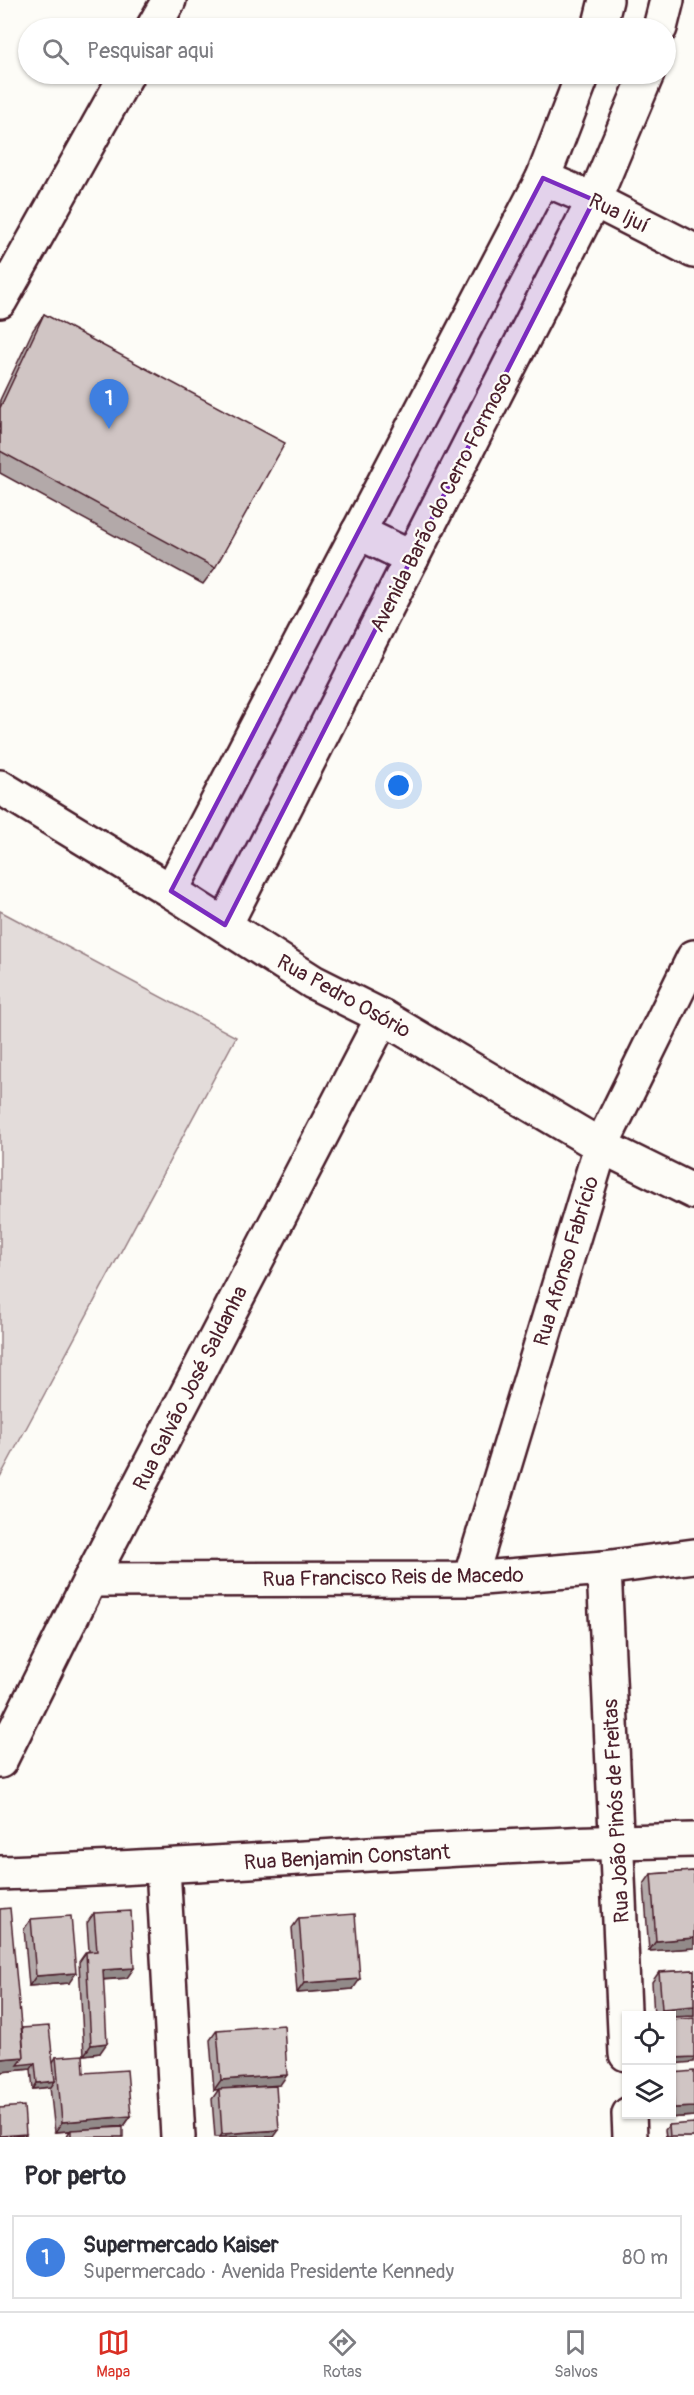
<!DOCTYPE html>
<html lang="pt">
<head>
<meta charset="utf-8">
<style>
	:root { --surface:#fff; --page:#f2f2f3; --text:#2b2b33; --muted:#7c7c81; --line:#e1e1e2; --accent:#d93025 }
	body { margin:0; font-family:Pangolin,sans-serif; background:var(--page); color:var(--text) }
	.controls { position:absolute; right:18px; bottom:18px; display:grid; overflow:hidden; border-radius:0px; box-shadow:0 2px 4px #0004 }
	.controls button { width:54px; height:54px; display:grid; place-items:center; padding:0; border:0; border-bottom:2px solid var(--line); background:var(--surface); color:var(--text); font:30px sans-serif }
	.you { position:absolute; left:399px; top:786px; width:21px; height:21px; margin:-15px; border:4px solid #fff; border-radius:50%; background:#1a73e8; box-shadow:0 0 0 9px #1a73e833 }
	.badge { display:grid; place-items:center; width:39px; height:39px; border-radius:50%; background:var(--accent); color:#fff; font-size:20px; font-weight:700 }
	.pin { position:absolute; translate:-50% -50px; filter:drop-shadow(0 2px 3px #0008) }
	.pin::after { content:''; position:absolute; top:32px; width:21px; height:18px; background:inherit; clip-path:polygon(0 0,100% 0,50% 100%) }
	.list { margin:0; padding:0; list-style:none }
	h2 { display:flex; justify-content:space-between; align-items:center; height:78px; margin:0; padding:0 24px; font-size:26px }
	h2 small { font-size:20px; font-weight:400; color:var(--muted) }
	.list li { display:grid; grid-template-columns:39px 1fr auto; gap:18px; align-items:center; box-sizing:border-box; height:84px; margin:0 12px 12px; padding:0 12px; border:2px solid var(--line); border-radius:0px }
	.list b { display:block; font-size:22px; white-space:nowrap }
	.list p { margin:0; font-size:20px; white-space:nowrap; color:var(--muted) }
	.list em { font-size:20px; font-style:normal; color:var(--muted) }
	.icon { flex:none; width:33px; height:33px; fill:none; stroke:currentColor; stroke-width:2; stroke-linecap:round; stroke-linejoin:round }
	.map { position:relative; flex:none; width:694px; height:2137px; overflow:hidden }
	.search { position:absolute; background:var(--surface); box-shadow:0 2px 4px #0004; left:18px; right:18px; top:18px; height:66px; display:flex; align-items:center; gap:15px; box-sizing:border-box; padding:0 21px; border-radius:33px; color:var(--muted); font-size:22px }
	.sheet { height:174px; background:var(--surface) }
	nav { display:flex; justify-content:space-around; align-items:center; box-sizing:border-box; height:84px; border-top:2px solid var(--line); background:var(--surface); font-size:16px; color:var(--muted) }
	nav a { display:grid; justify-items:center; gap:3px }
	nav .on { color:var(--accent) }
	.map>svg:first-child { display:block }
	.grass { fill:#e3dcda; stroke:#967e82; stroke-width:1.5 }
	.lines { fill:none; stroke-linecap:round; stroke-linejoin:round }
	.street-casing { stroke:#4a1f2b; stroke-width:38 }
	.secondary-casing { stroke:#4a1f2b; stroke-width:38 }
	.street { stroke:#fdfcf7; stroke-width:33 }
	.secondary { stroke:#fdfcf7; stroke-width:33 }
	.wall { fill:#b3a9a9; stroke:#4a1f2b; stroke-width:1.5 }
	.shaded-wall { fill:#928a89; stroke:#4a1f2b; stroke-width:1.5 }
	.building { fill:#d0c5c4; stroke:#4a1f2b; stroke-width:1.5 }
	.marked { fill:#7b2cbf; fill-opacity:0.2; stroke:#7b2cbf; stroke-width:4.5; stroke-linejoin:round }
	.labels { text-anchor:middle; stroke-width:4.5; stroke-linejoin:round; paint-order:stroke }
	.street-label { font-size:21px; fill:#4a1f2b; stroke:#fdfcf7 }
</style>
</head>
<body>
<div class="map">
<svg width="694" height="2137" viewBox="0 0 694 2137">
	<rect width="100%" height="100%" fill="#fdfcf7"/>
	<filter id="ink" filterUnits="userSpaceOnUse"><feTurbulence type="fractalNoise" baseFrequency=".0167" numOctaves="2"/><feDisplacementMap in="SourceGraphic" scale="12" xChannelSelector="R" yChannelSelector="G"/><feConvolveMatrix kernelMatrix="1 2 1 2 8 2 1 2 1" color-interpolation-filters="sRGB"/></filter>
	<g filter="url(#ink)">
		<path class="grass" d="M0 911 236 1037 0 1477Z"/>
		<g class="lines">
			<g class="street-casing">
				<g id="street">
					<path d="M599 28 606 0"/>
					<path d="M660 28 667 0"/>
					<path d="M543 178 594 200 694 251"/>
					<path d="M358 532 412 558"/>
					<path d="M0 787 171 891 313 982 383 1017 601 1146 694 1192"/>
					<path d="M171 891 543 178 583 74"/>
					<path d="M225 925 594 200 647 74"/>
					<path d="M604 1568 626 2054"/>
					<path d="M470 1579 601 1146 694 957"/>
					<path d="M90 1580 470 1579 604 1568 694 1556"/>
					<path d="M0 1761 90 1580 383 1017"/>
					<path d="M163 1867 178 2137"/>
					<path d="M629 2114 630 2137"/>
				</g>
			</g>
			<g class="secondary-casing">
				<g id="secondary">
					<path d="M153 28 169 0"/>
					<path d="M0 301 127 74"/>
					<path d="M0 1873C231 1865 463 1845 694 1840"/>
				</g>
			</g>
			<use href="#street" class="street"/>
			<use href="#secondary" class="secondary"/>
		</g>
		<g class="wall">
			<path d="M44 314 215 568 203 584 0 473V400L33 330Z"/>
			<path d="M694 1871V1948L649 1951 644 1884 651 1874Z"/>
			<path d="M94 1913 127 1978 103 1980 100 2053 84 2055 79 1962 86 1952 89 1951 87 1923Z"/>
			<path d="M299 1918 353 1989 297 1993 292 1928Z"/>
			<path d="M31 1919 69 1983 29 1986 24 1929Z"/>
			<path d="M694 1970V2016L672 2017V2016H654L652 1982 659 1972Z"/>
			<path d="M22 2028 53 2062 56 2057 84 2073 131 2116 124 2126 80 2130 123 2137H66L70 2131 55 2132 50 2087 33 2089 31 2069 0 2072Z"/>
			<path d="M217 2030 280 2085 256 2087 274 2137H215L212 2099 219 2089 214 2090 210 2040Z"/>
			<path d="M672 2073 694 2116 667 2118V2115H672Z"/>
			<path d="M669 2125 694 2137H666L665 2130Z"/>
		</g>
		<g class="shaded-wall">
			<path d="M694 1938V1948L649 1951 656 1941Z"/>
			<path d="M134 1968 127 1978 96 1980 103 1970Z"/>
			<path d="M76 1973 69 1983 29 1986 36 1976Z"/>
			<path d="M360 1979 353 1989 297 1993 304 1983Z"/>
			<path d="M694 2006V2016L672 2017V2016H657L662 2009Z"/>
			<path d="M107 2043 100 2053 84 2055 91 2045Z"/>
			<path d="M24 2057 35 2063 31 2069 0 2072V2059Z"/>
			<path d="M694 2057V2062L672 2064V2058Z"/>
			<path d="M287 2075 280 2085 214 2090 221 2080Z"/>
			<path d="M55 2081 51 2087 33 2089 37 2083Z"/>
			<path d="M694 2107V2116L667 2118 670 2115H672V2112L674 2108Z"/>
			<path d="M131 2116 124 2126 55 2132 62 2122Z"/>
			<path d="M279 2130 274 2137H220L222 2134Z"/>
			<path d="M26 2134 24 2137H0V2136Z"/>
		</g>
		<g class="building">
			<path d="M44 314 285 443 215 568 0 451V408Z"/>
			<path d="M694 1871V1938L656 1941 651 1874Z"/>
			<path d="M10 1908 24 2057 0 2059V1909Z"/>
			<path d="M131 1911 134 1968 103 1970 107 2043 91 2045 86 1952 97 1951 94 1913Z"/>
			<path d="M355 1914 360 1979 304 1983 299 1918Z"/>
			<path d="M71 1916 76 1973 36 1976 31 1919Z"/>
			<path d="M694 1970V2006L662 2009 659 1972Z"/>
			<path d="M694 2018V2057L672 2058V2020Z"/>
			<path d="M284 2025 287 2075 221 2080 217 2030Z"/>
			<path d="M49 2026 55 2081 37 2083 35 2063 18 2065 24 2057 22 2028Z"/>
			<path d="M83 2055 84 2073 127 2070 131 2116 62 2122 56 2057Z"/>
			<path d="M694 2071V2107L674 2108 672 2073Z"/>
			<path d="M276 2086 279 2130 222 2134 219 2089Z"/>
			<path d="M24 2106 26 2134 0 2136V2108Z"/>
			<path d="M694 2123V2137H670L669 2125Z"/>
			<path d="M123 2127V2137H71V2130Z"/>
		</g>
	</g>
	<path class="marked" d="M543 178 594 200 225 925 171 891Z"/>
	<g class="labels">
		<g class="street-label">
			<text transform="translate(619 213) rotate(26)" y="7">Rua Ijuí</text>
			<text transform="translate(441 502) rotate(-63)" y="7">Avenida Barão do Cerro Formoso</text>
			<text transform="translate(344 996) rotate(29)" y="7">Rua Pedro Osório</text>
			<text transform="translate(566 1261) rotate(-73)" y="7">Rua Afonso Fabrício</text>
			<text transform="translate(190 1388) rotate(-63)" y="7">Rua Galvão José Saldanha</text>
			<text transform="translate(393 1577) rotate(-1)" y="7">Rua Francisco Reis de Macedo</text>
			<text transform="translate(616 1811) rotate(-93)" y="7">Rua João Pinós de Freitas</text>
			<text transform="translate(347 1857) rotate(-3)" y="7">Rua Benjamin Constant</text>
		</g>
	</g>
</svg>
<div class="controls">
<button><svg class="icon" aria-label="locate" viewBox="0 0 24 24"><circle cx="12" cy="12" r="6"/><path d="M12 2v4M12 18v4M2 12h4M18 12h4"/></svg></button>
<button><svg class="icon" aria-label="layers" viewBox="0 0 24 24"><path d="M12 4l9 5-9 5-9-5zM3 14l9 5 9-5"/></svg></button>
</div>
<div class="you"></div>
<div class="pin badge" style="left:109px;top:429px;background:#3f7fe0">1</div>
<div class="search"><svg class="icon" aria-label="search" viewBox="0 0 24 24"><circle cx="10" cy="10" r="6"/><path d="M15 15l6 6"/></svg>Pesquisar aqui</div>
</div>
<section class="sheet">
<h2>Por perto<small></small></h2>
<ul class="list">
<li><span class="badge" style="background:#3f7fe0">1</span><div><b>Supermercado Kaiser</b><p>Supermercado · Avenida Presidente Kennedy</p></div><em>80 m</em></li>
</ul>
</section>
<nav>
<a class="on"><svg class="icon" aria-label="map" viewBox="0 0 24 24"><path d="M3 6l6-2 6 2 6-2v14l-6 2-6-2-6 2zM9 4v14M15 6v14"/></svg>Mapa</a>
<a><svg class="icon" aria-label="directions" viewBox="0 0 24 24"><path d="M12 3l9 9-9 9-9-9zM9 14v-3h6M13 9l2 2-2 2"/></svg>Rotas</a>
<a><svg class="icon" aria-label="saved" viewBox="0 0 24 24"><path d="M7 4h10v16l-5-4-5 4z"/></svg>Salvos</a>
</nav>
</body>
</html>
